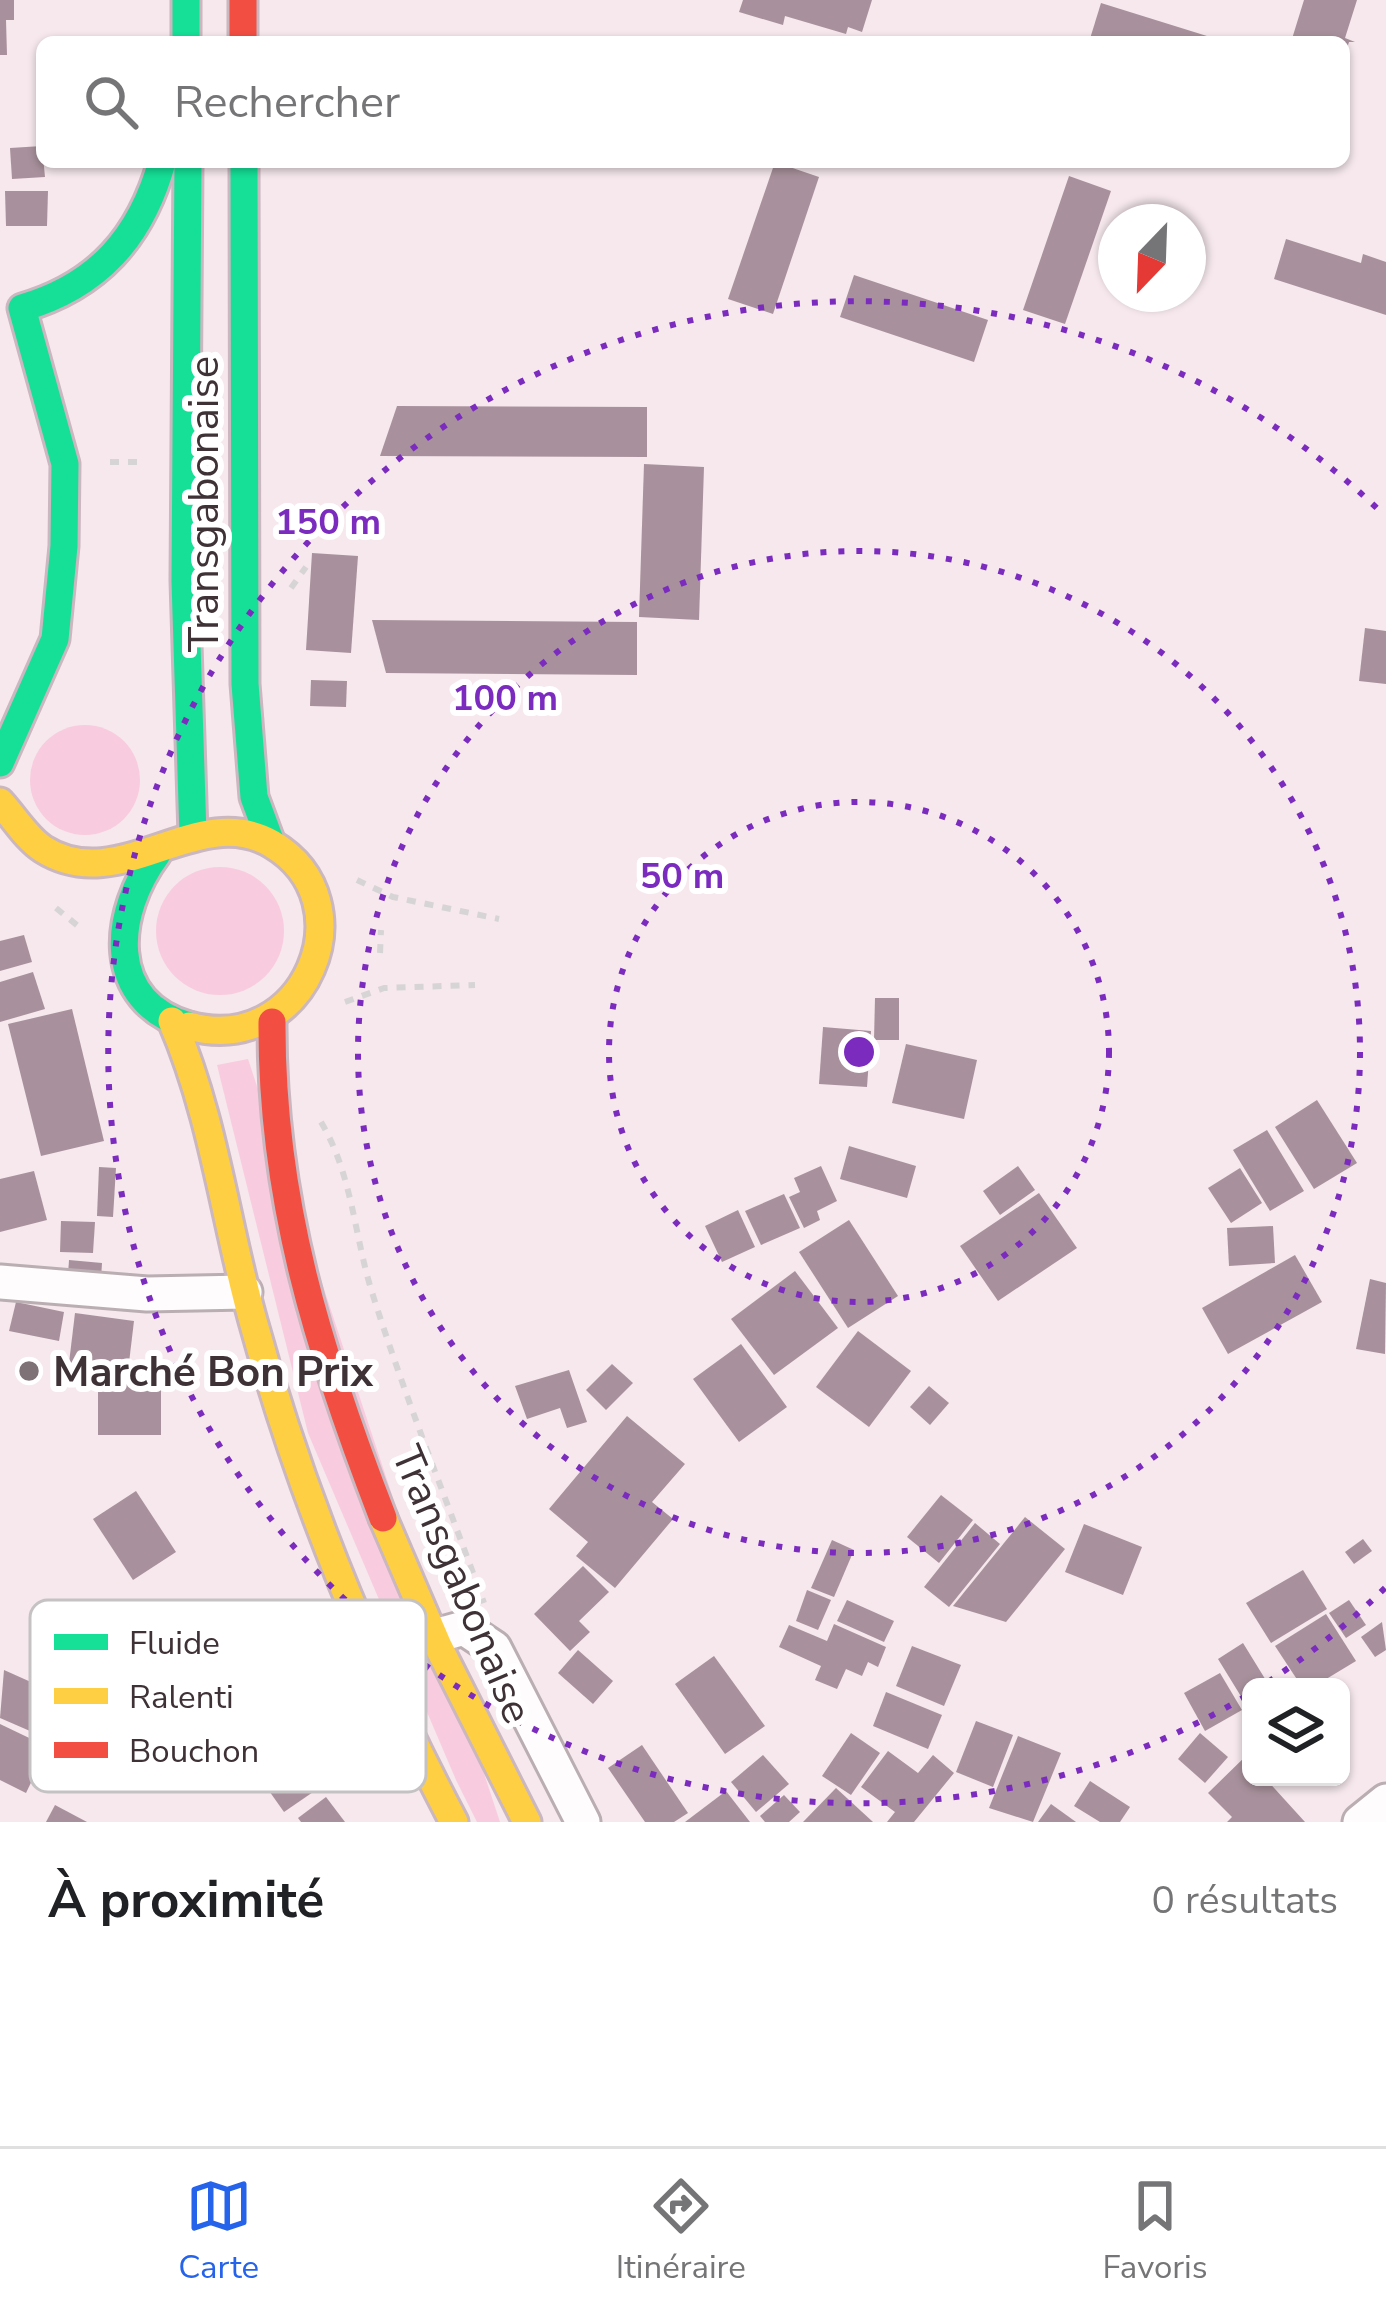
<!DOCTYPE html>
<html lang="fr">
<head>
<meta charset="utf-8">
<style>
	:root { --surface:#fff; --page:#f2f2f2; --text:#202124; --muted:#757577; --line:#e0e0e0; --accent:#2563eb }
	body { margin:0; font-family:"Nunito Sans",sans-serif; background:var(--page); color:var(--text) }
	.controls { position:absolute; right:36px; bottom:36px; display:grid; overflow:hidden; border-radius:18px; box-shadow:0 3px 9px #0004 }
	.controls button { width:108px; height:108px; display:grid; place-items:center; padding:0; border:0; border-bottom:3px solid var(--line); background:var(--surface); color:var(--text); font:60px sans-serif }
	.compass { position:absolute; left:1098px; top:204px; width:108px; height:108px; border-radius:50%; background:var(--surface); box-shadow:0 3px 9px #0004; rotate:203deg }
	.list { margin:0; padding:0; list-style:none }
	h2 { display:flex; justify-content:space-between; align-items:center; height:156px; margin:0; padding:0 48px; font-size:51px }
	h2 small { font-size:39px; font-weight:400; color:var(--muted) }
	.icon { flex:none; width:66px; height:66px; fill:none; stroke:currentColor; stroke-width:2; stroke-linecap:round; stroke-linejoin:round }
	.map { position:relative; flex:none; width:1386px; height:1822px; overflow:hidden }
	.search { position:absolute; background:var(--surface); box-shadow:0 3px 9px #0004; left:36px; right:36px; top:36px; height:132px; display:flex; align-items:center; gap:30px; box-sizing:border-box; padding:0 42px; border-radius:18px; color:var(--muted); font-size:45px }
	.sheet { height:324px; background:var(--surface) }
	nav { display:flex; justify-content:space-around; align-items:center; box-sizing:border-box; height:168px; border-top:3px solid var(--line); background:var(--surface); font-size:33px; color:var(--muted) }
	nav a { display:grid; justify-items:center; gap:6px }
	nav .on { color:var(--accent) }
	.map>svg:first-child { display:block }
	.green { fill:#f8ccde }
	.building { fill:#a8919c }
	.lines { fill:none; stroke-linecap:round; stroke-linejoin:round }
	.street-casing { stroke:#baaeb2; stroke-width:39 }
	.fast-casing { stroke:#cab7bf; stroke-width:33 }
	.slow-casing { stroke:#cab7bf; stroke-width:33 }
	.jam-casing { stroke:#cab7bf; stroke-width:33 }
	.path { stroke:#d7d4d5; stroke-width:6; stroke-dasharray:9 9; stroke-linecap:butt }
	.street { stroke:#fefcfc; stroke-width:33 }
	.fast { stroke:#16e098; stroke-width:27 }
	.slow { stroke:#ffcf43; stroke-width:27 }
	.jam { stroke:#f24e42; stroke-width:27 }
	.ring { fill:none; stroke:#7b2cbf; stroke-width:6; stroke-dasharray:6 12 }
	.poi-dot { fill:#7f7277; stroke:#fff; stroke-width:4.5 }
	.labels { text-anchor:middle; stroke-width:12; stroke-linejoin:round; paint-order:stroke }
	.street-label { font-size:42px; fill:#3f3237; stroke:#fff }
	.poi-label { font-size:42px; font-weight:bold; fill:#3f3237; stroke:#fff; text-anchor:start }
	.key { fill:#fff; stroke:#c5c2c3; stroke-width:3 }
	.key-label { font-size:33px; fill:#3f3237 }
	.centre { fill:#7b2cbf; stroke:#fff; stroke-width:6 }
	.ring-label { font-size:36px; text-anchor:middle; font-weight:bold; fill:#7b2cbf; stroke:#fff; stroke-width:12; stroke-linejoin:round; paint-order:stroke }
</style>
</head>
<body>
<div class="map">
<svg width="1386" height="1822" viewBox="0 0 1386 1822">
	<rect width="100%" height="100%" fill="#f6e8ed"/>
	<g class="green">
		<circle cx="85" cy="780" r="55"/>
		<circle cx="220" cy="931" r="64"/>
		<path d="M248 1059 500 1822H477L456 1780 308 1433 217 1065Z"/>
	</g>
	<g class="building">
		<path d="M0 0H14V20H6L7 55H0Z"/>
		<path d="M743 0H872L862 32 848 27 846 34 785 16 783 25 739 12Z"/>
		<path d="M1304 0H1357L1345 38 1355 42H1349L1345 54 1344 42H1291Z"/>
		<path d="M1101 3 1223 41V42H1089Z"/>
		<path d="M42 146 45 177 12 179 10 148Z"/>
		<path d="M775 162 819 177 773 314 728 299Z"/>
		<path d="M1069 176 1111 191 1065 324 1023 310Z"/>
		<path d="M5 191H48L47 226H6Z"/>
		<path d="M1286 239 1361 263 1363 254 1386 262V315L1274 279Z"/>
		<path d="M854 275 988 320 974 362 840 317Z"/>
		<path d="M397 406 647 407V457L380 456Z"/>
		<path d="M644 464 704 467 699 620 639 617Z"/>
		<path d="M312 553 358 556 351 653 306 650Z"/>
		<path d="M372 620 637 622V675L386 673Z"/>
		<path d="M1365 628 1386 631V684L1359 681Z"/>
		<path d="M311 680 347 681 346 707 310 706Z"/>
		<path d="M24 935 32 962 0 971V941Z"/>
		<path d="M33 972 45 1009 0 1022V982Z"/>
		<path d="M875 998H899V1040H874Z"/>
		<path d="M72 1009 104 1141 41 1156 8 1024Z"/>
		<path d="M823 1027 871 1031 867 1087 819 1084Z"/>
		<path d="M906 1044 977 1060 964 1119 892 1103Z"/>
		<path d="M1317 1100 1357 1163 1314 1189 1275 1127Z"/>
		<path d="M1267 1130 1304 1191 1270 1211 1233 1150Z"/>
		<path d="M849 1146 916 1166 907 1198 840 1179Z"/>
		<path d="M821 1166 837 1201 817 1211 820 1220 804 1228 789 1197 800 1192 794 1178Z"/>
		<path d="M1018 1166 1035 1190 1000 1215 983 1191Z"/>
		<path d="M99 1167 116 1168 113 1217 97 1216Z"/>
		<path d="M1240 1168 1262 1203 1231 1223 1208 1188Z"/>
		<path d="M34 1171 47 1220 0 1232V1179Z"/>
		<path d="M1039 1193 1077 1248 998 1301 960 1246Z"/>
		<path d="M784 1194 800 1228 761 1245 745 1211Z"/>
		<path d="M738 1210 755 1247 722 1262 705 1226Z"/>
		<path d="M849 1220 898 1296 848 1328 799 1252Z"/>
		<path d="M61 1221 95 1222 93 1253 60 1252Z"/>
		<path d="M1273 1226 1275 1263 1229 1266 1227 1228Z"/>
		<path d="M1295 1255 1322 1302 1228 1354 1202 1308Z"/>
		<path d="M69 1260 102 1263 101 1279 68 1275Z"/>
		<path d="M795 1271 838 1328 774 1375 731 1319Z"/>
		<path d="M1370 1279 1386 1283 1385 1354 1356 1349Z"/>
		<path d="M16 1302 64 1312 59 1341 9 1331Z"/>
		<path d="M75 1313 134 1321 128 1371 69 1363Z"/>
		<path d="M858 1331 911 1371 869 1427 816 1387Z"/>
		<path d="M741 1344 787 1407 739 1442 693 1379Z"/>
		<path d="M612 1364 633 1383 606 1410 586 1390Z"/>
		<path d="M569 1370 587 1422 567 1428 560 1408 527 1419 515 1386Z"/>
		<rect x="98" y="1379" width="63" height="56"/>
		<path d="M929 1386 949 1403 930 1425 910 1407Z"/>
		<path d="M627 1416 685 1464 652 1502 673 1519 615 1588 576 1556 588 1542 549 1509Z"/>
		<path d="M136 1491 176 1552 133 1580 93 1519Z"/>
		<path d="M941 1495 973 1520 939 1563 907 1537Z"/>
		<path d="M1025 1517 1065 1549 1006 1622 953 1606Z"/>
		<path d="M975 1523 1000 1544 949 1607 924 1587Z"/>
		<path d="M1084 1524 1142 1547 1123 1595 1065 1572Z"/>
		<path d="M1363 1539 1372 1551 1354 1564 1345 1552Z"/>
		<path d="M832 1540 854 1550 834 1597 811 1588Z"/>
		<path d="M583 1566 609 1592 579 1621 590 1632 570 1651 534 1614Z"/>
		<path d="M1303 1570 1327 1609 1271 1643 1246 1603Z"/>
		<path d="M807 1590 831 1600 818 1630 796 1621Z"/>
		<path d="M847 1600 894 1621 884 1642 837 1621Z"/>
		<path d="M1349 1600 1366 1625 1346 1638 1329 1613Z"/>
		<path d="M1326 1614 1356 1661 1313 1687H1302L1275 1646Z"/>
		<path d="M1382 1622 1386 1650 1375 1657 1361 1637Z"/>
		<path d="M834 1624 886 1647 878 1667 868 1662 862 1676 846 1669 837 1689 815 1680 821 1666 779 1647 789 1625 827 1641Z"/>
		<path d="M1243 1643 1267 1682 1251 1687 1242 1698 1218 1659Z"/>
		<path d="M912 1646 961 1665 944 1706 896 1686Z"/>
		<path d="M578 1650 613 1681 593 1704 558 1673Z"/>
		<path d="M714 1656 765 1726 725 1754 675 1684Z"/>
		<path d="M4 1670 78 1703 60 1744 0 1718Z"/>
		<path d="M1220 1673 1242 1710 1205 1731 1184 1693Z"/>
		<path d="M886 1692 942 1715 928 1749 873 1726Z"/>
		<path d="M976 1721 1013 1735 993 1787 956 1772Z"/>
		<path d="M0 1724 48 1747 26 1793 0 1780Z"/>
		<path d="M851 1733 880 1753 851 1795 822 1776Z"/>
		<path d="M1200 1733 1228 1757 1205 1783 1178 1759Z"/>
		<path d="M1018 1736 1061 1753 1033 1822 989 1808Z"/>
		<path d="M642 1745 688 1813 674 1822H645L608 1768Z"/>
		<path d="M286 1748 316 1790 284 1812 255 1771Z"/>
		<path d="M888 1751 918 1773 933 1755 954 1773 914 1822H887L895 1812 861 1787Z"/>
		<path d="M1251 1751V1777H1264L1305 1822H1227L1232 1817 1208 1793Z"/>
		<path d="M763 1755 789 1784 756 1812 731 1782Z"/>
		<path d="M1090 1781 1130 1807 1120 1822H1100L1074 1806Z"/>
		<path d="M836 1788 873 1822H803Z"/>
		<path d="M726 1791 750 1822H685Z"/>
		<path d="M784 1795 800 1812 789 1822H765L760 1816Z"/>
		<path d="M326 1797 345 1822H301L298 1818Z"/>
		<path d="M1051 1804 1076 1822H1038Z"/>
		<path d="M55 1805 87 1822H46Z"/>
	</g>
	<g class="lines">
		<g class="street-casing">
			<g id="street">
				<path d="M0 1282 147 1294 245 1292"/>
				<path d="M435 1636 464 1628 494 1648 583 1822"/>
				<path d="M1360 1822 1386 1801"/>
			</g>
		</g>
		<g class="fast-casing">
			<g id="fast">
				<path d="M186 0V42"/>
				<path d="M188 162 185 581 193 835"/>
				<path d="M244 162 245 684 254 797 271 843"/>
				<path d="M0 763 55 639 64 546 65 464 22 308C98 286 141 237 162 162"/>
				<path d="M157 854C114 911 103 1001 189 1026"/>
			</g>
		</g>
		<g class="slow-casing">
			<g id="slow">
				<path d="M0 802C14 817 26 838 43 849 120 898 197 800 272 844 370 902 305 1058 189 1026"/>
				<path d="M172 1021C214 1118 225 1221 253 1321 301 1496 370 1662 454 1822"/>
				<path d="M383 1518 438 1646 527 1822"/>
			</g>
		</g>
		<g class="jam-casing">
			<g id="jam">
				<path d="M243 0V42"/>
				<path d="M272 1022C271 1200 319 1353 383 1518"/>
			</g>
		</g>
		<g class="path">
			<path d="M110 462H145"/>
			<path d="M291 588 306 567"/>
			<path d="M357 880 393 897 499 919"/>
			<path d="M56 908 78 926"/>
			<path d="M380 953 381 930"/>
			<path d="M345 1002 384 988 475 985"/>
			<path d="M321 1122C352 1174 354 1233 371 1289 404 1395 446 1498 484 1603"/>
		</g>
		<use href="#street" class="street"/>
		<use href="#fast" class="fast"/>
		<use href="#slow" class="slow"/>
		<use href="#jam" class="jam"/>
	</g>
	<g class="ring">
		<circle cx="859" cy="1052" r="250"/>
		<circle cx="859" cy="1052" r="501"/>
		<path d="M1385 1588A751 751 0 0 1 1263 1685M1246 1696A751 751 0 1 1 1385 516"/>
	</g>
	<circle class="poi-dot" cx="29" cy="1371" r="12"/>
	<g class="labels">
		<g class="street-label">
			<text transform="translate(203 504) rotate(-90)" y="15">Transgabonaise</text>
			<text transform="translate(463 1584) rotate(67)" y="15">Transgabonaise</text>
		</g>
		<g class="poi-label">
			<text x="53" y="1386">Marché Bon Prix</text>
		</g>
	</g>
	<rect x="30" y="1600" width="396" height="192" rx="18" class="key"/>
	<rect x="54" y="1634" width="54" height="16" fill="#16e098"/>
	<rect x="54" y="1688" width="54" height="16" fill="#ffcf43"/>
	<rect x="54" y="1742" width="54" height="16" fill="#f24e42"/>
	<g class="key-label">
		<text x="129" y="1654">Fluide</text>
		<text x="129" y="1708">Ralenti</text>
		<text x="129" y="1762">Bouchon</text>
	</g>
	<circle cx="859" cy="1052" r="18" class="centre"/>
	<g class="ring-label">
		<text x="328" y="534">150 m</text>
		<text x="505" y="710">100 m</text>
		<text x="682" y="888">50 m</text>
	</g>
</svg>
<div class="controls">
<button><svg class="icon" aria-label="layers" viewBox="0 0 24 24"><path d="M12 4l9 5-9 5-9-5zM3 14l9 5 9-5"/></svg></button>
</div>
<svg class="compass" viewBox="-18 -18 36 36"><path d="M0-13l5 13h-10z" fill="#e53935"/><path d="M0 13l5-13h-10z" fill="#757577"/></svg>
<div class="search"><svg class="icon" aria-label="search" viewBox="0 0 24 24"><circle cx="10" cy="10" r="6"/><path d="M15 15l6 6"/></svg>Rechercher</div>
</div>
<section class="sheet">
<h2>À proximité<small>0 résultats</small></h2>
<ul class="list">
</ul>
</section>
<nav>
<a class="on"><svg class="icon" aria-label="map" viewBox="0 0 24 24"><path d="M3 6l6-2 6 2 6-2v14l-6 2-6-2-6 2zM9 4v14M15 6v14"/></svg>Carte</a>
<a><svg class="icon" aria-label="directions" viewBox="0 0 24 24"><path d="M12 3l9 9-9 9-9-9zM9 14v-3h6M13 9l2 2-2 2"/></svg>Itinéraire</a>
<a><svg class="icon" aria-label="saved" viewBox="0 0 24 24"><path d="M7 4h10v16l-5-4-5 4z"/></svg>Favoris</a>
</nav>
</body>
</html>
